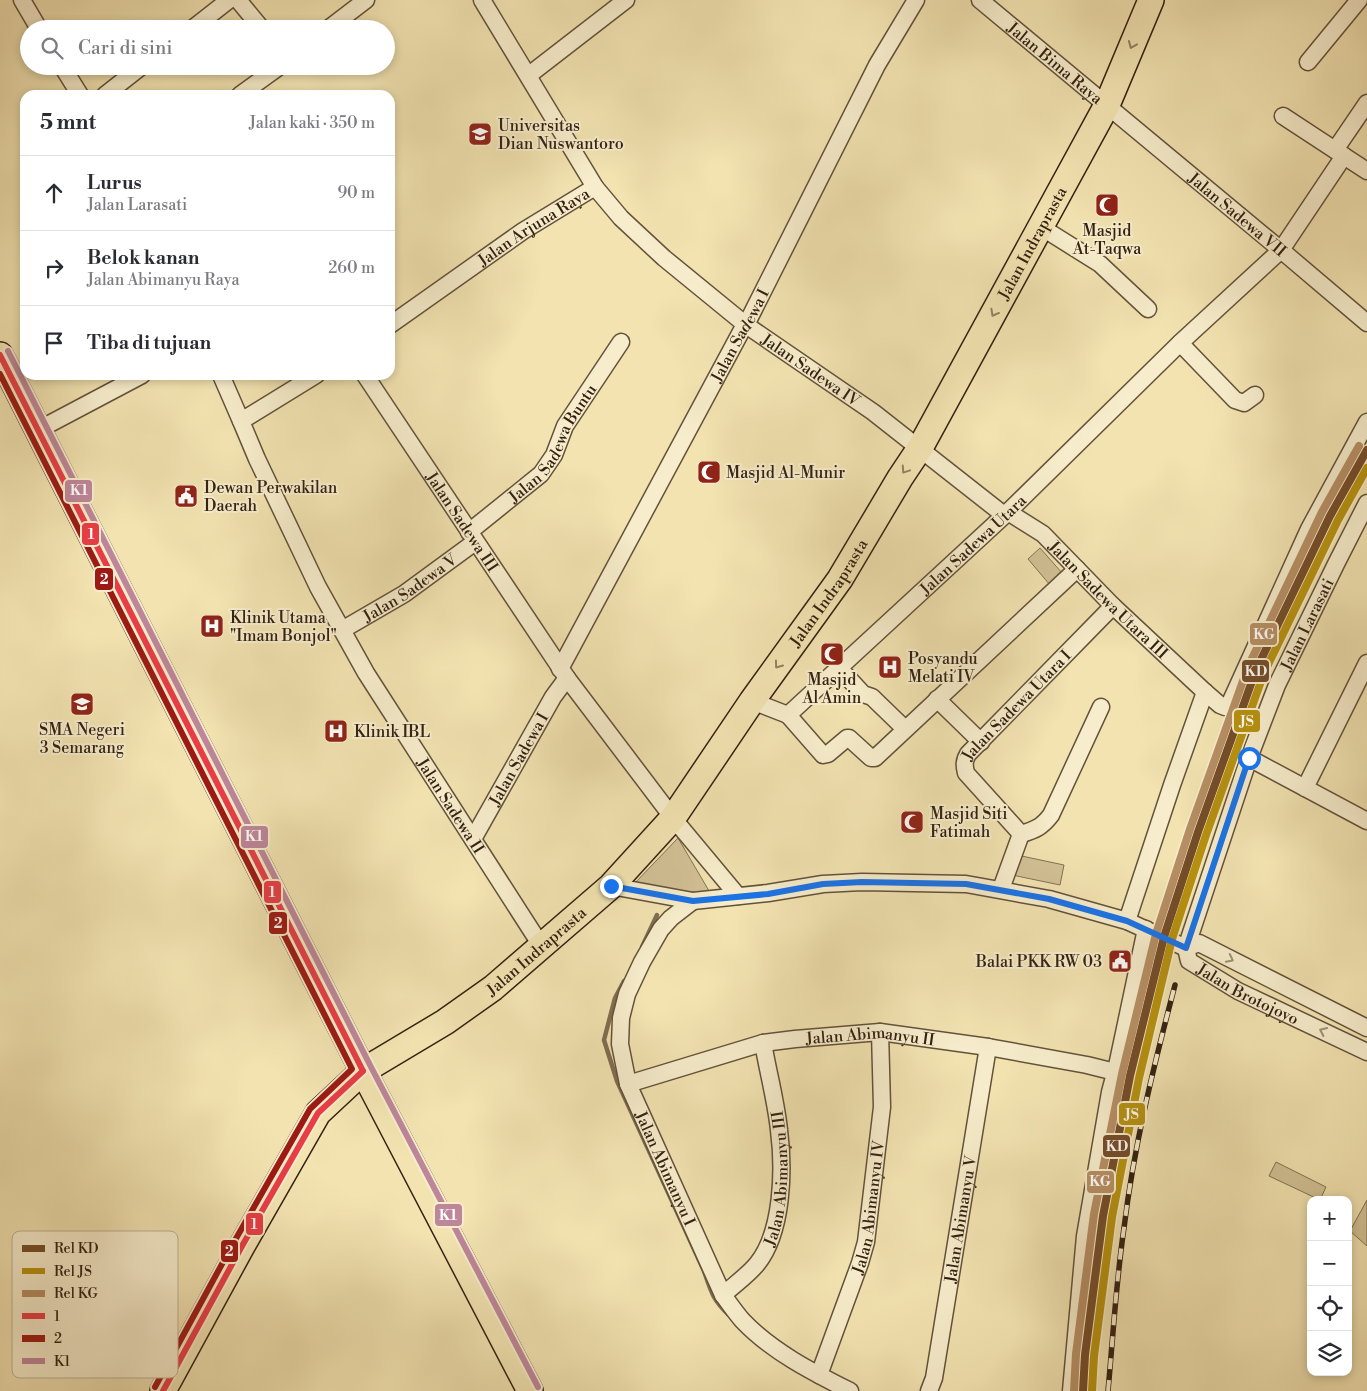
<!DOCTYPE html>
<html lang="id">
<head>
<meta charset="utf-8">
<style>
	:root { --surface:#fff; --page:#f2f2f3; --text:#2b2b33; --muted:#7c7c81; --line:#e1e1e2 }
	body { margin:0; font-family:"Libre Bodoni",serif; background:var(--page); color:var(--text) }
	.controls { position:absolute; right:15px; bottom:15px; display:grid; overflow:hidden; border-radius:10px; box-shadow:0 2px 8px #0003 }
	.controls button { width:45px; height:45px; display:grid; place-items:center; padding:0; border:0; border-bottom:1px solid var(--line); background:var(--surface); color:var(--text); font:25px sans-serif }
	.stop { position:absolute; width:15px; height:15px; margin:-11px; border:4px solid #1a73e8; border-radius:50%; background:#fff }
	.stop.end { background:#1a73e8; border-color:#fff; box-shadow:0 1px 5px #0008 }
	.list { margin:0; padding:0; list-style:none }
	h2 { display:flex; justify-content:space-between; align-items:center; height:65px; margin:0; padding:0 20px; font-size:21px }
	h2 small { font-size:16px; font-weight:400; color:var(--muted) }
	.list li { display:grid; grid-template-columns:32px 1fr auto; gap:15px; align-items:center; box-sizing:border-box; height:75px; padding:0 20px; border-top:1px solid var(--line) }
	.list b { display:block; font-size:19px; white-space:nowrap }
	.list p { margin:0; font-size:16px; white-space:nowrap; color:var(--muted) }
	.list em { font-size:16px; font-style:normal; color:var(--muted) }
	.icon { flex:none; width:28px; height:28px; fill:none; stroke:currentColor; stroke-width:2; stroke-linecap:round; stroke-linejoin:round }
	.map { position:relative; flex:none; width:1367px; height:1391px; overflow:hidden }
	.search { position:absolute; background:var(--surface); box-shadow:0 2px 8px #0003; left:20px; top:20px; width:375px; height:55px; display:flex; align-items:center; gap:12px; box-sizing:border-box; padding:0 18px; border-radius:28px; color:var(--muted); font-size:19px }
	.panel { position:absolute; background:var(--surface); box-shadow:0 2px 8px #0003; left:20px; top:90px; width:375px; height:290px; border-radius:15px }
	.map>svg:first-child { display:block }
	.green { fill:#d2c296; stroke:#827254 }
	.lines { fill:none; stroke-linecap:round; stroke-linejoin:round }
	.stream { stroke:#7f6e51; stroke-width:4.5 }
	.street-casing { stroke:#63523a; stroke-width:19 }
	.primary-casing { stroke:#332112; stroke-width:28 }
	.street { stroke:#f7edcc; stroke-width:16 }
	.primary { stroke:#f2e3b1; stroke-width:25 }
	.rail-casing { stroke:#332112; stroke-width:5.5 }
	.rail { stroke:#f7edcc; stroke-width:4; stroke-dasharray:11; stroke-linecap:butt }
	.bus-1-casing { stroke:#f7edcc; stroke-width:10 }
	.bus-2-casing { stroke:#f7edcc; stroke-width:10 }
	.bus-3-casing { stroke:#f7edcc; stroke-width:10 }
	.bus-1 { stroke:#e83d46; stroke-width:6 }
	.bus-2 { stroke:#9c1a13; stroke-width:6 }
	.bus-3 { stroke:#bd8699; stroke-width:6 }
	.rail-1-casing { stroke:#f7edcc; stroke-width:11 }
	.rail-2-casing { stroke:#f7edcc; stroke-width:11 }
	.rail-3-casing { stroke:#f7edcc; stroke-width:11 }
	.rail-1 { stroke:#744c28; stroke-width:8 }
	.rail-2 { stroke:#b6910f; stroke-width:8 }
	.rail-3 { stroke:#b68e63; stroke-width:8 }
	.oneway { stroke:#928262 }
	.oneway2 { stroke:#9f9178 }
	.route { stroke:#1a73e8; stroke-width:6 }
	.labels { text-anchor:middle; stroke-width:4; stroke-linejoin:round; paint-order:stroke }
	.street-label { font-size:16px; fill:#332112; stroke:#f7edcc }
	.poi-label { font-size:16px; fill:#332112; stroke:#f7edcc; text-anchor:start }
	.key { fill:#f7edcc; stroke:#bcb094; stroke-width:1 }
	.key-label { font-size:14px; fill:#332112 }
	.line-badge { stroke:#f7edcc; stroke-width:2 }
	.badge-label { font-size:14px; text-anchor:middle; font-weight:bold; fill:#fff }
</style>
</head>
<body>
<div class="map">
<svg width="1367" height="1391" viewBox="0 0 1367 1391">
	<rect width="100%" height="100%" fill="#f2e3b1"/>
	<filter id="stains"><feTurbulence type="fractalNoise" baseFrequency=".004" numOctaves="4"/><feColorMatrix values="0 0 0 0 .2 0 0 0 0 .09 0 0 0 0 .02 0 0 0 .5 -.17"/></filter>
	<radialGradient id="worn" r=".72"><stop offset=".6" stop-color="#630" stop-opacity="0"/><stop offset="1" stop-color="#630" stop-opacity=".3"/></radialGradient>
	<g class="green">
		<path d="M1040 548 1063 574 1050 585 1028 559Z"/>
		<path d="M678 838 712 896 633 885Z"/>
		<path d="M1017 855 1064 865 1060 885 1012 875Z"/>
		<path d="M1276 1162 1326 1187 1320 1200 1269 1176Z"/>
		<path d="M1367 1200V1246L1350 1231Z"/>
	</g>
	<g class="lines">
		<g class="stream">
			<path d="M642 947 657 915"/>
			<path d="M624 981 615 998 604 1040 617 1081 704 1271C711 1292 713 1300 729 1315"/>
		</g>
		<g class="street-casing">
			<g id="street">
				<path d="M22 0 39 29"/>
				<path d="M238 0 262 29"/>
				<path id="s1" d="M980 0 1281 250 1367 323"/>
				<path d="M192 29 229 0"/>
				<path d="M328 29 366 0"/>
				<path d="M1308 62 1359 0"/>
				<path d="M62 66 80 95"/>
				<path d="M529 75 626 0"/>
				<path d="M105 95 142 66"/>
				<path d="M240 95 280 66"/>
				<path d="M1283 116 1367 171"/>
				<path d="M1335 150 1367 103"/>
				<path id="s2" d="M595 187 621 218 664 258 746 325 873 412 1004 515"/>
				<path d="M1041 227 1100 264 1148 309"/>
				<path id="s3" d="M390 325 523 231 595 187 482 0"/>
				<path d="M1180 343 1235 400 1244 403 1255 395"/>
				<path d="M221 375 241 421 316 375"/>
				<path id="s4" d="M365 375 567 678 673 818 738 896"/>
				<path id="s5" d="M241 421 257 459 318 587 366 673 542 947"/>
				<path d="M38 430 142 375"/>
				<path id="s6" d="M1008 512 1043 534 1113 606 1205 692 1220 705 1225 707 1230 703 1309 529 1367 422"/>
				<path id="s7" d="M469 532 541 474 554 455 565 426 621 342"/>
				<path id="s8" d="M342 630 404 594 475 542"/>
				<path d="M839 668 863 694 872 697 904 728"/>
				<path id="s9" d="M560 669 743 328 746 325 877 65 916 0"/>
				<path d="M937 699 981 742"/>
				<path id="s10" d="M752 701 788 715 1008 512 1180 343 1281 250 1344 156"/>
				<path d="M788 715 823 755 828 754 847 738H849L871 758H875L1077 569"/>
				<path d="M1249 758 1367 821"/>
				<path d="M1305 788 1367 663"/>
				<path d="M1021 834C1035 830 1042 827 1051 815L1101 707"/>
				<path id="s11" d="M473 839 553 697 567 678"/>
				<path d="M611 886 693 901 768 893 823 884 862 882 966 884 1049 899 1127 921 1186 948"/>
				<path id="s12" d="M1001 889 1021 834 966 773C964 765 964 761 968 754L1113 606"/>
				<path id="s13" d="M693 901 671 918 661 929 642 962 627 994 621 1018 620 1044 628 1084 723 1295C729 1303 735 1312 742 1320 771 1351 812 1372 850 1391"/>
				<path d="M1127 921 1172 785 1205 692"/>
				<path id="s14" d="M1186 948 1249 758 1277 685 1336 564 1367 503"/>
				<path id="s15" d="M1186 948 1189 961 1238 991 1367 1052"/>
				<path d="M1186 948 1199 943 1367 1028"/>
				<path id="s16" d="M628 1084 763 1043 795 1039 880 1032 988 1047 1087 1065 1115 1072"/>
				<path id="s17" d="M723 1295C734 1285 748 1275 757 1264 783 1232 784 1169 779 1130 776 1101 768 1072 763 1043"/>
				<path id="s18" d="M819 1375 860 1263 866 1242 882 1107 880 1032"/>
				<path id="s19" d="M929 1391 934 1378 988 1047"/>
				<path d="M1071 1391 1085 1236 1110 1092 1117 1066 1146 929"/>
			</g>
		</g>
		<g class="primary-casing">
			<g id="primary">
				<path d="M0 355 363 1071 530 1391"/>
				<path id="s20" d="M163 1391 242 1246 318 1113 363 1071 445 1022 493 988 611 886 673 818 752 701 840 579 900 478 920 448 1107 105 1151 0"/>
			</g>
		</g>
		<use href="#street" class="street"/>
		<use href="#primary" class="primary"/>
		<g class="rail-casing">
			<path id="rail" d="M1108 1391C1113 1337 1116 1282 1124 1228 1134 1145 1154 1065 1175 985"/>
		</g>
		<use href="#rail" class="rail"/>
		<g class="bus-1-casing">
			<g id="bus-1">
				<path d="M0 355 363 1071"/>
				<path d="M163 1391 242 1246 318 1113 363 1071"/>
			</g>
		</g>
		<g class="bus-2-casing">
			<path id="bus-2" d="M0 374 352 1069 310 1109 234 1242 155 1387"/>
		</g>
		<g class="bus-3-casing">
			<path id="bus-3" d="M8 351 371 1067 538 1387"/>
		</g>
		<use href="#bus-1" class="bus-1"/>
		<use href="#bus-2" class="bus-2"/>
		<use href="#bus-3" class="bus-3"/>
		<g class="rail-1-casing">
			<path id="rail-1" d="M1083 1391 1085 1355 1103 1216 1130 1076 1164 937 1198 832 1256 670 1330 516 1367 450"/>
		</g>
		<g class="rail-2-casing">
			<path id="rail-2" d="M1092 1391 1094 1356 1112 1217 1139 1078 1172 939 1206 835 1264 673 1338 520 1367 468"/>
		</g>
		<g class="rail-3-casing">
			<path id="rail-3" d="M1074 1391 1076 1354 1094 1214 1122 1074 1156 934 1190 829 1248 667 1322 512 1359 446"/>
		</g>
		<use href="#rail-1" class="rail-1"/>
		<use href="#rail-2" class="rail-2"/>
		<use href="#rail-3" class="rail-3"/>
	</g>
	<defs><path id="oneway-chevron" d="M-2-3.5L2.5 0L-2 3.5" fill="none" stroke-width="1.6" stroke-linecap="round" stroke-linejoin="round" transform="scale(1.25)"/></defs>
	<g class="oneway">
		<use href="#oneway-chevron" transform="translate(1132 45) rotate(113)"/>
		<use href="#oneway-chevron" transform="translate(994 313) rotate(119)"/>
		<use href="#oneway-chevron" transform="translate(905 470) rotate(124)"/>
		<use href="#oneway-chevron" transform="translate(778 665) rotate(126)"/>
	</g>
	<g class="oneway2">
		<use href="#oneway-chevron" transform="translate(1230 959) rotate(27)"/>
		<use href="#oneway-chevron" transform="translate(1323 1031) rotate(-155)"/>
	</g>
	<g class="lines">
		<path class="route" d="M611 886 693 901 768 894 823 884 862 882 966 884 1049 899 1127 921 1186 948 1249 758"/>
	</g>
	<defs>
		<g id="university-square" transform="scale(1.25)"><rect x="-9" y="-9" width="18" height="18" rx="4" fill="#8f2418" stroke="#f7edcc"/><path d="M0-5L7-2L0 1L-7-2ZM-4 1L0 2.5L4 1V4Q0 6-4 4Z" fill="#fff"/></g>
		<g id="mosque-square" transform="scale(1.25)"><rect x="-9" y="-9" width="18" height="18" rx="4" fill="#8f2418" stroke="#f7edcc"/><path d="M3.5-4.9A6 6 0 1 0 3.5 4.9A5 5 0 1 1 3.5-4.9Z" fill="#fff"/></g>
		<g id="civic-square" transform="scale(1.25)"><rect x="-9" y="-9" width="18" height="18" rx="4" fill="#8f2418" stroke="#f7edcc"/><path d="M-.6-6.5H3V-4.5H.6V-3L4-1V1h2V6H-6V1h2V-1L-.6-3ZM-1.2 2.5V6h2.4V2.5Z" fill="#fff"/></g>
		<g id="hospital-square" transform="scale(1.25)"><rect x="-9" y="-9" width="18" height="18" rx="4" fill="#8f2418" stroke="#f7edcc"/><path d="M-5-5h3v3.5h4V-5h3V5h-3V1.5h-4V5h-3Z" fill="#fff"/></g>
		<g id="school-square" transform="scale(1.25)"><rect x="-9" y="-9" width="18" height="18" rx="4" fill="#8f2418" stroke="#f7edcc"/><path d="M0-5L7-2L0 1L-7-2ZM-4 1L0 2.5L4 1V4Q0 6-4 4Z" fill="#fff"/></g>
	</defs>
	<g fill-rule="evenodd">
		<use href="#university-square" x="480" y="134"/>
		<use href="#mosque-square" x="1107" y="205"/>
		<use href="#mosque-square" x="709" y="472"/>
		<use href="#civic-square" x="186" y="496"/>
		<use href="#hospital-square" x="212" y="626"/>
		<use href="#mosque-square" x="832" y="654"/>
		<use href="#hospital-square" x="890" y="667"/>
		<use href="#school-square" x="82" y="704"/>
		<use href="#hospital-square" x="336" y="731"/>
		<use href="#mosque-square" x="912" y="822"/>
		<use href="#civic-square" x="1120" y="961"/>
	</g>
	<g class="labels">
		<g class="street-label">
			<text dy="6" stroke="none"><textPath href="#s1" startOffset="98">Jalan Bima Raya</textPath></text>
			<text dy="6" stroke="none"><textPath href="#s1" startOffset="335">Jalan Sadewa VII</textPath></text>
			<text dy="6" stroke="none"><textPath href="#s3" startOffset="174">Jalan Arjuna Raya</textPath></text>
			<text dy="6" stroke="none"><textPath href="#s20" startOffset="1461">Jalan Indraprasta</textPath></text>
			<text dy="6" stroke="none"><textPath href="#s9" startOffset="379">Jalan Sadewa I</textPath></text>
			<text dy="6" stroke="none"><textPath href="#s2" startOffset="284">Jalan Sadewa IV</textPath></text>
			<text dy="6" stroke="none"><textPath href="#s7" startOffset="124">Jalan Sadewa Buntu</textPath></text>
			<text dy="6" stroke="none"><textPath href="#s4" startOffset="176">Jalan Sadewa III</textPath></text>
			<text dy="6" stroke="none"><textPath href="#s10" startOffset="290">Jalan Sadewa Utara</textPath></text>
			<text dy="6" stroke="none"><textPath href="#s8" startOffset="80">Jalan Sadewa V</textPath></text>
			<text dy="6" stroke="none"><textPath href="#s20" startOffset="1056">Jalan Indraprasta</textPath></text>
			<text dy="6" stroke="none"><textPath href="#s6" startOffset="134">Jalan Sadewa Utara III</textPath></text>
			<text dy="6" stroke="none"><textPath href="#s14" startOffset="346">Jalan Larasati</textPath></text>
			<text dy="6" stroke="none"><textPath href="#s12" startOffset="229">Jalan Sadewa Utara I</textPath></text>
			<text dy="6" stroke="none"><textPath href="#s11" startOffset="92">Jalan Sadewa I</textPath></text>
			<text dy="6" stroke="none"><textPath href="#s5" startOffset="439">Jalan Sadewa II</textPath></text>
			<text dy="6" stroke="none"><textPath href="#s20" startOffset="591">Jalan Indraprasta</textPath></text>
			<text dy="6" stroke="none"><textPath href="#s15" startOffset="81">Jalan Brotojoyo</textPath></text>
			<text dy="6" stroke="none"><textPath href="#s16" startOffset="249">Jalan Abimanyu II</textPath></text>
			<text dy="6" stroke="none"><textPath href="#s13" startOffset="300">Jalan Abimanyu I</textPath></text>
			<text dy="6" stroke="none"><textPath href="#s17" startOffset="136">Jalan Abimanyu III</textPath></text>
			<text dy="6" stroke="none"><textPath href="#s18" startOffset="176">Jalan Abimanyu IV</textPath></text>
			<text dy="6" stroke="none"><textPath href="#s19" startOffset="175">Jalan Abimanyu V</textPath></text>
		</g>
		<g class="poi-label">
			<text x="498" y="131">Universitas<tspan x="498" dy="18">Dian Nuswantoro</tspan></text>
			<text x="1107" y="236" text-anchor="middle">Masjid<tspan x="1107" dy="18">At-Taqwa</tspan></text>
			<text x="726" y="478">Masjid Al-Munir</text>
			<text x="204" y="493">Dewan Perwakilan<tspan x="204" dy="18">Daerah</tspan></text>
			<text x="230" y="623">Klinik Utama<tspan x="230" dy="18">"Imam Bonjol"</tspan></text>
			<text x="908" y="664">Posyandu<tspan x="908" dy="18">Melati IV</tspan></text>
			<text x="832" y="685" text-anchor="middle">Masjid<tspan x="832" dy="18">Al Amin</tspan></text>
			<text x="82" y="735" text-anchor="middle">SMA Negeri<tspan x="82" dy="18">3 Semarang</tspan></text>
			<text x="354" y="737">Klinik IBL</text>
			<text x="930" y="819">Masjid Siti<tspan x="930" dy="18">Fatimah</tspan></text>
			<text x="1102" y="967" text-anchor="end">Balai PKK RW 03</text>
		</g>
	</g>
	<rect x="12" y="1231" width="166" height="147" rx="8" class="key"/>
	<rect x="22" y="1245" width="23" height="7" fill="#744c28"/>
	<rect x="22" y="1268" width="23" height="6" fill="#b6910f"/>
	<rect x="22" y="1290" width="23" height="7" fill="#b68e63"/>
	<rect x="22" y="1313" width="23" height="6" fill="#e83d46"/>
	<rect x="22" y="1335" width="23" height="7" fill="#9c1a13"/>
	<rect x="22" y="1358" width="23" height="6" fill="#bd8699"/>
	<g class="key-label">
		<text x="54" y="1253">Rel KD</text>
		<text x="54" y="1276">Rel JS</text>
		<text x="54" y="1298">Rel KG</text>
		<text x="54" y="1321">1</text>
		<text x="54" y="1343">2</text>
		<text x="54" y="1366">K1</text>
	</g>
	<g class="line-badge">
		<rect x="64" y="479" width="29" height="24" rx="5" fill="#bd8699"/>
		<rect x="81" y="522" width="19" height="24" rx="5" fill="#e83d46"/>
		<rect x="94" y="567" width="20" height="24" rx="5" fill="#9c1a13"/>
		<rect x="1249" y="622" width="29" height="24" rx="5" fill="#b68e63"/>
		<rect x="1241" y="659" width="29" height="24" rx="5" fill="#744c28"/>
		<rect x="1233" y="709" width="28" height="24" rx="5" fill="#b6910f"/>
		<rect x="240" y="825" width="29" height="24" rx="5" fill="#bd8699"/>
		<rect x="263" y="880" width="19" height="24" rx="5" fill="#e83d46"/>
		<rect x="268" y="911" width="20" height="24" rx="5" fill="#9c1a13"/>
		<rect x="1118" y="1102" width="28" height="24" rx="5" fill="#b6910f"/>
		<rect x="1102" y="1134" width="29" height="24" rx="5" fill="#744c28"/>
		<rect x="1086" y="1170" width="29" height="24" rx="5" fill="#b68e63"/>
		<rect x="434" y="1203" width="29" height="24" rx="5" fill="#bd8699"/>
		<rect x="245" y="1212" width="19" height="24" rx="5" fill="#e83d46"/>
		<rect x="220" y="1239" width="19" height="24" rx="5" fill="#9c1a13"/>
	</g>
	<g class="badge-label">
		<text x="79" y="495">K1</text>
		<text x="91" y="539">1</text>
		<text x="104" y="584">2</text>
		<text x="1264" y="639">KG</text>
		<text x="1256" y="676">KD</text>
		<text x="1247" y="726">JS</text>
		<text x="254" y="841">K1</text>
		<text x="272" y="897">1</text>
		<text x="278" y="928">2</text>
		<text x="1132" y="1119">JS</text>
		<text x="1117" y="1151">KD</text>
		<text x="1100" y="1186">KG</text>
		<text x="448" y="1220">K1</text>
		<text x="254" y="1229">1</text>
		<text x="229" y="1256">2</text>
	</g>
	<rect width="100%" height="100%" filter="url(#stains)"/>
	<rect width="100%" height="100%" fill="url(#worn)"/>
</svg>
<div class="controls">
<button>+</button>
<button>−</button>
<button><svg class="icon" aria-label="locate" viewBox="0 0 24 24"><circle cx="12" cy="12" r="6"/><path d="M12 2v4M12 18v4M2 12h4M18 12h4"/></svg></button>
<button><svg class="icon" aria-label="layers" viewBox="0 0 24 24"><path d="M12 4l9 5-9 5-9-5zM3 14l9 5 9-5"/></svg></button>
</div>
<div class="stop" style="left:1249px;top:758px"></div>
<div class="stop end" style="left:611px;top:886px"></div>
<div class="search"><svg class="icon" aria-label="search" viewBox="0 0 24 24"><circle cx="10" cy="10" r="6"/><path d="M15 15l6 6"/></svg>Cari di sini</div>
<section class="panel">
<h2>5 mnt<small>Jalan kaki · 350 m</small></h2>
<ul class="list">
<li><svg class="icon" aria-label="ahead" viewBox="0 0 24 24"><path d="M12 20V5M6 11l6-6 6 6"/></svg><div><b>Lurus</b><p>Jalan Larasati</p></div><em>90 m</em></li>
<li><svg class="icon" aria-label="right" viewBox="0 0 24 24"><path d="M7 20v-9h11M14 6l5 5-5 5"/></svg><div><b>Belok kanan</b><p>Jalan Abimanyu Raya</p></div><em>260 m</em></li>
<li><svg class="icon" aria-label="arrive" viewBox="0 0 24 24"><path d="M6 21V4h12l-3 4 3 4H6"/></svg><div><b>Tiba di tujuan</b></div></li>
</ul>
</section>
</div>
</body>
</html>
